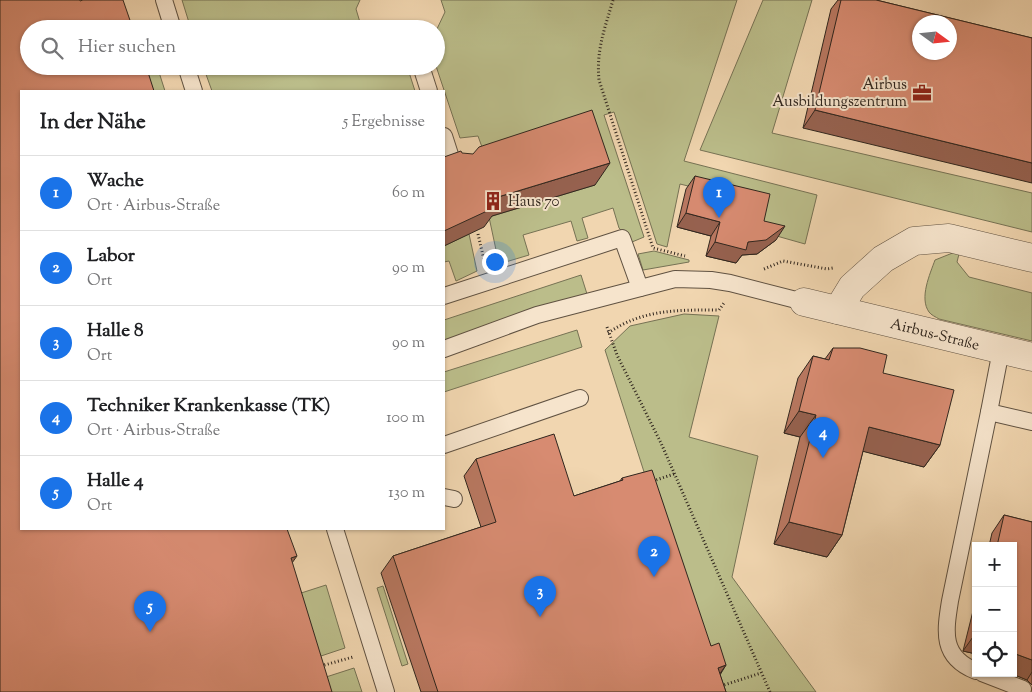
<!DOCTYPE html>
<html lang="de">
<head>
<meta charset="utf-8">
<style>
	:root { --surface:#fff; --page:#f6f6f6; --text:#202124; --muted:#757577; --line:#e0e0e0; --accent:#1a73e8 }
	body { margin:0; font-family:"Sorts Mill Goudy",serif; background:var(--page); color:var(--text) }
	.controls { position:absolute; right:15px; bottom:15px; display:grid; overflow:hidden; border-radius:0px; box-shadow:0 1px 4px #0004 }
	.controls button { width:45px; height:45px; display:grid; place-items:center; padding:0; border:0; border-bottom:1px solid var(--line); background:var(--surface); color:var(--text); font:25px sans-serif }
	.compass { position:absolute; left:912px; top:15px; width:45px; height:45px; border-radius:50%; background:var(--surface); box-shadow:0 1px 4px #0004; rotate:105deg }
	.you { position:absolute; left:494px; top:261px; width:18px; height:18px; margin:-12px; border:4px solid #fff; border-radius:50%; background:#1a73e8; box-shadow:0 0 0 8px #1a73e833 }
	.badge { display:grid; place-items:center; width:32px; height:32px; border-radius:50%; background:var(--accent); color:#fff; font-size:16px; font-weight:700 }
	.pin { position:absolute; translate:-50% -41px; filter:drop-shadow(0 1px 2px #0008) }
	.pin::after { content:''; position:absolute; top:26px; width:18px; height:15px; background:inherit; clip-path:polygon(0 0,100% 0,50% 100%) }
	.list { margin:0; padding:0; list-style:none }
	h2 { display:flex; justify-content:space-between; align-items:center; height:65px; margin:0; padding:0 20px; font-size:21px }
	h2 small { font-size:16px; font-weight:400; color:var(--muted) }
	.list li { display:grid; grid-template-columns:32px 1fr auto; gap:15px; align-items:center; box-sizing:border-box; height:75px; padding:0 20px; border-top:1px solid var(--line) }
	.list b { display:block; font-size:19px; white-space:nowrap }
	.list p { margin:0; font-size:16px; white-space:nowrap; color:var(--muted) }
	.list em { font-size:16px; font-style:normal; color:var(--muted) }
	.icon { flex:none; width:28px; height:28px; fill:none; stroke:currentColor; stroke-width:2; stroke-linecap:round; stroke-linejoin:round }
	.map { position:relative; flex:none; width:1032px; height:692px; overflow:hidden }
	.search { position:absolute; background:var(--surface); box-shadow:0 1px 4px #0004; left:20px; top:20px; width:425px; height:55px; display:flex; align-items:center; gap:12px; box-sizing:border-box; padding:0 18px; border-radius:28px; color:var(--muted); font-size:19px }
	.panel { position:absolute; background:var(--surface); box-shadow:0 1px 4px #0004; left:20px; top:90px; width:425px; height:440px; border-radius:0px }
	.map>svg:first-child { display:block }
	.green { fill:#bbbd8a; stroke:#767254 }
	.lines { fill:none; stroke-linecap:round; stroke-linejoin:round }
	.lane-casing { stroke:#605242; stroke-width:18 }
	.street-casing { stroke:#605242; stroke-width:29 }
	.path { stroke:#30261e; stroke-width:3; stroke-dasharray:1 2.5; stroke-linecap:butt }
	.lane { stroke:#f6e4cc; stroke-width:16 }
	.street { stroke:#f6e4cc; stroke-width:28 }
	.wall { fill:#b97861; stroke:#30261e }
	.shaded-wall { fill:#96614f; stroke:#30261e }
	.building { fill:#d78b71; stroke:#30261e; fill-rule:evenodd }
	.labels { text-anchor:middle; stroke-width:4; stroke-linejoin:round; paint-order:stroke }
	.poi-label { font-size:15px; fill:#30261e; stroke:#f6e4cc; text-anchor:end }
	.street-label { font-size:15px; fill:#30261e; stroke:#f6e4cc }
</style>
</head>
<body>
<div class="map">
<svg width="1032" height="692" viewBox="0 0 1032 692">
	<rect width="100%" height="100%" fill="#f1d6b0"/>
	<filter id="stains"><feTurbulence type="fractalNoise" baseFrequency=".004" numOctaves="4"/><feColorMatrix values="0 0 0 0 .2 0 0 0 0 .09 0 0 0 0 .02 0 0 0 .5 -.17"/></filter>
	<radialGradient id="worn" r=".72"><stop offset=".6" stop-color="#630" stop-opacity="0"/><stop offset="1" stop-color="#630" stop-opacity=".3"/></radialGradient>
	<g class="green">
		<path d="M182 0H360L356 9 362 29H191Z"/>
		<path d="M441 0H737L684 161 817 195 805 244 759 231 765 205 680 184 667 247 657 244 614 112 604 115 644 237 632 242 619 228 613 208 582 218 588 238 577 241 571 221 523 235 529 255 499 264 489 217 595 185 487 161 478 136 460 138 436 66V31L445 12Z"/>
		<path d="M763 0H812L772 133 1032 193V232L700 150Z"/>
		<path d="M137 66H157L165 91H145Z"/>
		<path d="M203 66H407L415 91H212Z"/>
		<path d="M469 234 477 271 456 281 449 261 444 262V246Z"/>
		<path d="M960 250 957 262 969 277 1032 293V341L939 319C936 317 931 315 929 312 919 298 930 274 935 260Z"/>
		<path d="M654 251 689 260V262L643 270 638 254Z"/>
		<path d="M581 275 587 294 444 341V320Z"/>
		<path d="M684 314 719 316 689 437 758 456 732 577 816 692H724L702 653 605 350 630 326Z"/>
		<path d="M577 330 582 347 444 392V372Z"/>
		<path d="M326 585 345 648 315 658 295 595Z"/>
		<path d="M383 586 408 664 402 666 377 588Z"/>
		<path d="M354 668 362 692H328L323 678Z"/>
	</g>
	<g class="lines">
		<g class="lane-casing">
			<g id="lane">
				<path d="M164 0 173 29"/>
				<path d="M186 66 194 91"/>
				<path d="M421 66 429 91"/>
				<path d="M444 136 454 167"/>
				<path d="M444 296 622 238 640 288"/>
				<path d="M444 349 537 315 675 279 711 280 730 283 804 302"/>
				<path d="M1001 350 989 412 1032 422"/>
				<path d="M444 445 580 398"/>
				<path d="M444 497 454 499"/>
				<path d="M335 529 386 692"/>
				<path d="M976 671C941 657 945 632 950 601L989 412"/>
				<path d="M982 673 1023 689"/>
			</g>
		</g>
		<g class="street-casing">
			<g id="street">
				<path d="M804 302 1032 357"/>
				<path d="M838 310 852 287 883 259 914 241 949 238 1032 258"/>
			</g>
		</g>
		<g class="path">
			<path d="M613 0C605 28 596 50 599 80L653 248 685 256"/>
			<path d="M478 234 484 260"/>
			<path d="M764 269 783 261 827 269 833 268"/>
			<path d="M607 327 617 355 661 443 770 692"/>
			<path d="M608 333C643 309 678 310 719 310L724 303"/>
			<path d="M653 481 674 474"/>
			<path d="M321 666 353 657"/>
			<path d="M721 686 761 673"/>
		</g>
		<use href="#lane" class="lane"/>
		<use href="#street" class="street"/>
	</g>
	<g class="wall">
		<path d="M838 0H876L1032 38 803 128 831 9Z"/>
		<path d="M695 176 764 221 776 240 757 254 742 255 736 263 706 256 711 236 677 227 686 189Z"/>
		<path d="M833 348 883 373 940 445 924 467 863 451 842 535 827 557 774 544 800 437 784 433 798 378 813 356 825 359Z"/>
		<path d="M476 459 574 496 620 481 622 478 711 646 726 665 720 675 726 692H421L381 573 393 556 481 527 464 476Z"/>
		<path d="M1004 515 1032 522V685L1027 680 1010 673H1013V546H989L992 533Z"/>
		<path d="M976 599V654L963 651Z"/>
	</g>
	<g class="shaded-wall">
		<path d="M815 110 1032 163V183L803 128Z"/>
		<path d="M610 163 595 185 492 216 484 227 444 246V231L498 197Z"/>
		<path d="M686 213 720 222 711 236 677 227Z"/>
		<path d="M785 226 776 240 757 254 742 255 736 263 706 256 715 242H748Z"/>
		<path d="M799 411 816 415 800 437 784 433Z"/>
		<path d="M869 427 940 445 924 467 854 449Z"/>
		<path d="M789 522 842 535 827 557 774 544Z"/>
		<path d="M297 556 287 570 291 558Z"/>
		<path d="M975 634 976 654 963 651Z"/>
		<path d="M1013 653 1032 660V672L1027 680 1010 673H1013Z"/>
		<path d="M726 665 714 682 718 668Z"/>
	</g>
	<g class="building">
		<path d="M0 0H80V1L83 0H123L133 29H29V66H146L154 91H21V529H287L297 556 291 558 332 692H0Z"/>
		<path d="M841 0H876L1032 38V163L815 110ZM920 22H950V52H920Z"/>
		<path d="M592 110 610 163 498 197 500 205 444 231V157L461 151 462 153 473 154 479 147Z"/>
		<path d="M695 176 770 194 764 221 785 226 766 240 748 242 746 250 715 242 720 222 686 213Z"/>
		<path d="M833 348H860L887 355 883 373 954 390 940 445 869 427 842 535 789 522 816 415 799 411 813 356 829 360Z"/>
		<path d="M554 434 574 496 623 480 622 478 652 470 711 646 719 643 726 665 718 668 726 692H438L393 556 496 522 476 459Z"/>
		<path d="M1004 515 1032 522V660L1013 653V546H997Z"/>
	</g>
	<defs>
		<g id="office-bare" transform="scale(1.5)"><path d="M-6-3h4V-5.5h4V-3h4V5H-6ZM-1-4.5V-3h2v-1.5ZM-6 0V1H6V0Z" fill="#8f2418" stroke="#f6e4cc" stroke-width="2.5" paint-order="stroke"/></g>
		<g id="building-bare" transform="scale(1.5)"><path d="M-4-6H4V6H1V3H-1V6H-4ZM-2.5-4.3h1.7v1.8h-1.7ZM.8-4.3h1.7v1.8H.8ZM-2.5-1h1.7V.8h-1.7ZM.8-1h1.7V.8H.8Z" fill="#8f2418" stroke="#f6e4cc" stroke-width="2.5" paint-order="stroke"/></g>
	</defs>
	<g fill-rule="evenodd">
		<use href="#office-bare" x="922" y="93"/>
		<use href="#building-bare" x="493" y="201"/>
	</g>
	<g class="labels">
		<g class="poi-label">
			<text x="907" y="89">Airbus<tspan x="907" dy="17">Ausbildungszentrum</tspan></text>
			<text x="508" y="206" text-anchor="start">Haus 70</text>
		</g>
		<g class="street-label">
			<text transform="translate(935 334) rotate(14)" y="5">Airbus-Straße</text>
		</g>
	</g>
	<rect width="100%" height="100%" filter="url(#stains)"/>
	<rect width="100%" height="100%" fill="url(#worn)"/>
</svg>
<div class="controls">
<button>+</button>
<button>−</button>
<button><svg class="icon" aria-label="locate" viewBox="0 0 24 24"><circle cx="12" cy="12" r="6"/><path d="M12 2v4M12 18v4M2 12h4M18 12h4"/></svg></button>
</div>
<svg class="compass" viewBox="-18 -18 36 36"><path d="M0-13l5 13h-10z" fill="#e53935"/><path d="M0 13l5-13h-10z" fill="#757577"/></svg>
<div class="you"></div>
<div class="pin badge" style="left:719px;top:218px">1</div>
<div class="pin badge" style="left:654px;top:577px">2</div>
<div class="pin badge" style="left:540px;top:617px">3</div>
<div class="pin badge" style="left:823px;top:458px">4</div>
<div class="pin badge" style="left:150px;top:632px">5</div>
<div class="search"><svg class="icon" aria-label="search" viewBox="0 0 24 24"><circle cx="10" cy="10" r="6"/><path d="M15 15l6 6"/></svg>Hier suchen</div>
<section class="panel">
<h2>In der Nähe<small>5 Ergebnisse</small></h2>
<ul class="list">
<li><span class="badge">1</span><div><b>Wache</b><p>Ort · Airbus-Straße</p></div><em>60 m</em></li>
<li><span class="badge">2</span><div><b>Labor</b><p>Ort</p></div><em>90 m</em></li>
<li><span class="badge">3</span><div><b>Halle 8</b><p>Ort</p></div><em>90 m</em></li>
<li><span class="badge">4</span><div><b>Techniker Krankenkasse (TK)</b><p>Ort · Airbus-Straße</p></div><em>100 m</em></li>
<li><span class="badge">5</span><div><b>Halle 4</b><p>Ort</p></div><em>130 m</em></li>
</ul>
</section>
</div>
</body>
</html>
